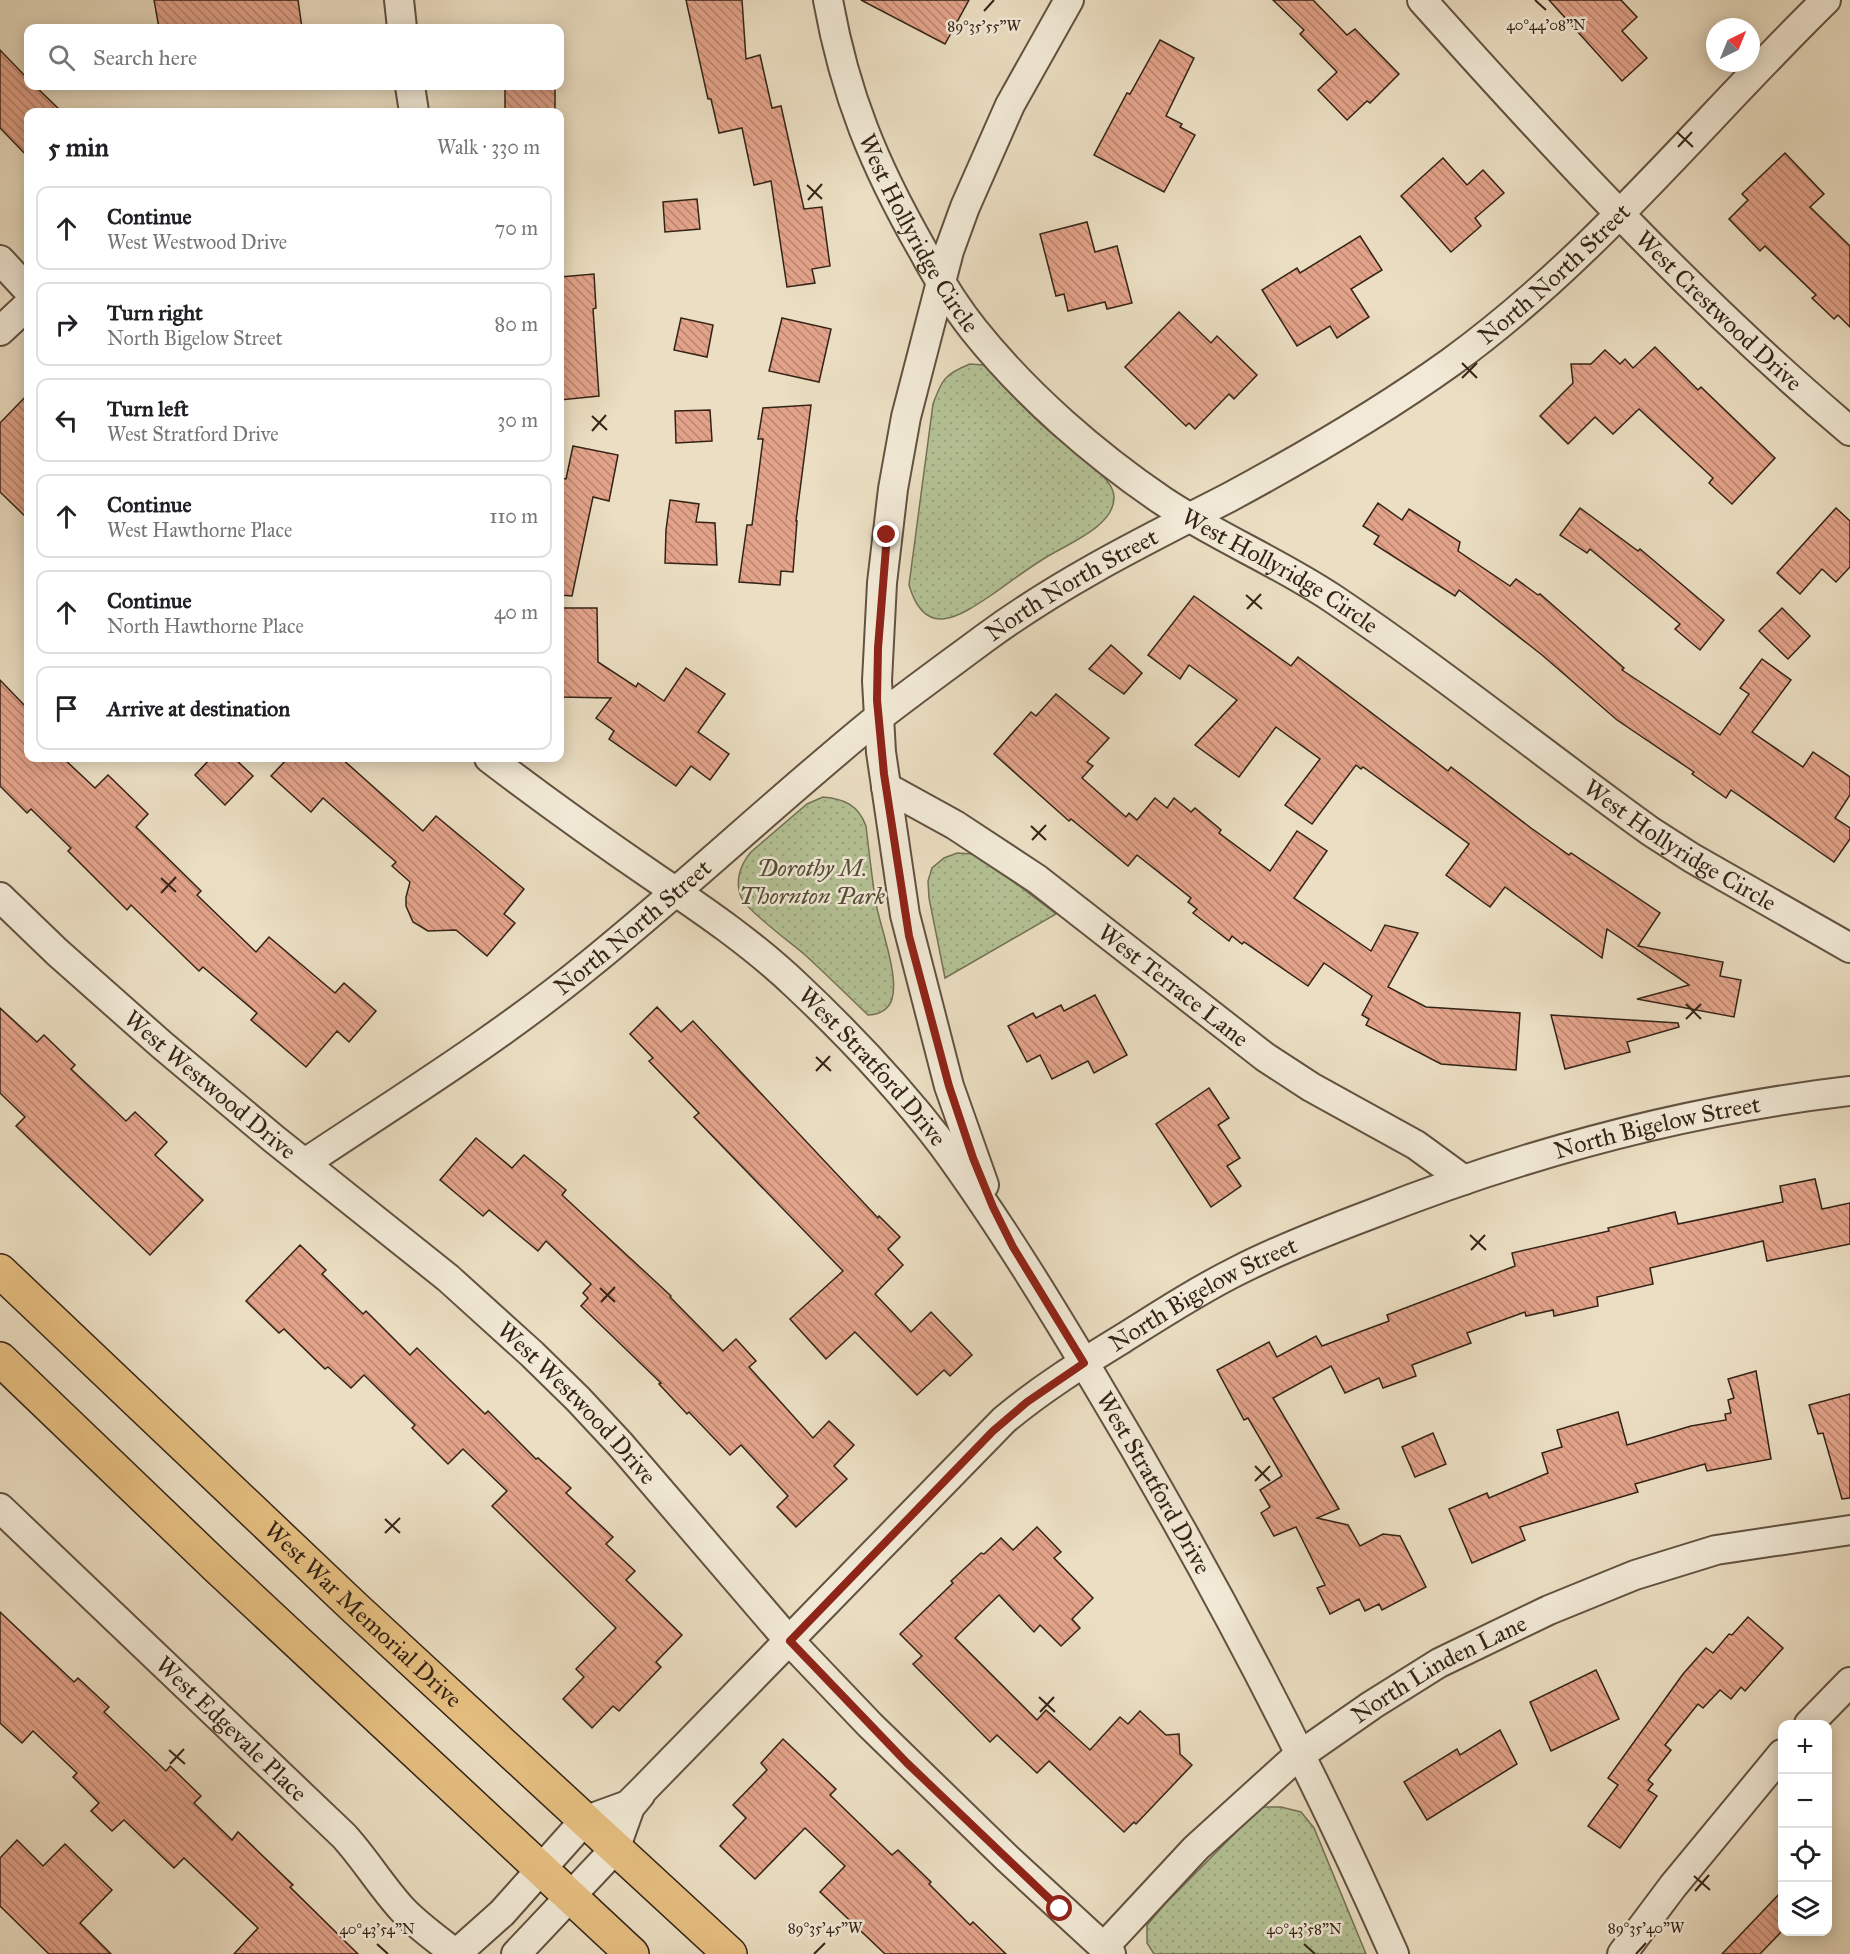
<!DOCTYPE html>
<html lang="en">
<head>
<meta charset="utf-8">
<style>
	:root { --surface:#fff; --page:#f2f2f2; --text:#202124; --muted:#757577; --line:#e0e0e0 }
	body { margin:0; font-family:"IM FELL Great Primer",serif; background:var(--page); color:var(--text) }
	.controls { position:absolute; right:18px; bottom:18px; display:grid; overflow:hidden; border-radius:12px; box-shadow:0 3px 15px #0003 }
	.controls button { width:54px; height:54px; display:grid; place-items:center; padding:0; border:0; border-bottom:2px solid var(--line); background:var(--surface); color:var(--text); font:30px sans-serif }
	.compass { position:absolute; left:1706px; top:18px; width:54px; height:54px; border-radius:50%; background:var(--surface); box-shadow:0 3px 15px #0003; rotate:43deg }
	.stop { position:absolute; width:18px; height:18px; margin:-14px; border:4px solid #8f2418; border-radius:50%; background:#fff }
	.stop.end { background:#8f2418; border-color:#fff; box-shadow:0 2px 6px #0008 }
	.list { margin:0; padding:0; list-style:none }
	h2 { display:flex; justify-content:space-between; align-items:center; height:78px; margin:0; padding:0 24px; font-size:26px }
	h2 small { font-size:20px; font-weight:400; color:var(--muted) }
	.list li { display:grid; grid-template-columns:39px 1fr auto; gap:18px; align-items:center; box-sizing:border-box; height:84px; margin:0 12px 12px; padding:0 12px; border:2px solid var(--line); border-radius:12px }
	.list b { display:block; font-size:22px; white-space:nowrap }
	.list p { margin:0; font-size:20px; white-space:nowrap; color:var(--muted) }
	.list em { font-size:20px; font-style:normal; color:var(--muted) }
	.icon { flex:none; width:33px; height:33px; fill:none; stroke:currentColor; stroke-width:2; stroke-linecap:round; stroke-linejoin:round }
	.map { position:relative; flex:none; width:1850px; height:1954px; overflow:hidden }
	.search { position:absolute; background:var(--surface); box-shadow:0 3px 15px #0003; left:24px; top:24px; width:540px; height:66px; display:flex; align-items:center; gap:15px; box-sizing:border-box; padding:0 21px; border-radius:12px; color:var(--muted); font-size:22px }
	.panel { position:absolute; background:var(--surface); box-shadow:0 3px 15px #0003; left:24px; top:108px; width:540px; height:654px; border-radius:12px }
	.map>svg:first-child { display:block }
	.park { fill:url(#park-dots); stroke:#747256; stroke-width:1.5 }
	.building { fill:url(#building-back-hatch); stroke:#342316; stroke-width:1.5 }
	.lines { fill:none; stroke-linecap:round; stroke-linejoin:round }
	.minor-casing { stroke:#625241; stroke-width:32 }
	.trunk-casing { stroke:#342316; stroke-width:36 }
	.minor { stroke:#f2ead7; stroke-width:28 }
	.trunk { stroke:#e6bf81; stroke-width:33 }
	.route { stroke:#8f2418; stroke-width:8 }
	.ticks { fill:none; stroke:#342316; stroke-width:2 }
	.labels { text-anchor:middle; stroke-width:5; stroke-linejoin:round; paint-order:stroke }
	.street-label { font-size:24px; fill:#342316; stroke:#f2ead7 }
	.park-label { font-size:24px; font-style:italic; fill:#544b36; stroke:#f2ead7 }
	.ticks-label { font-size:15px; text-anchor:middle; fill:#342316; stroke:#f2ead7; stroke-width:5; stroke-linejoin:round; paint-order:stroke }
</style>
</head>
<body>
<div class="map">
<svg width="1850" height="1954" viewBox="0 0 1850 1954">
	<defs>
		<pattern id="park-dots" width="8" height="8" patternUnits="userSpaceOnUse" patternTransform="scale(1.5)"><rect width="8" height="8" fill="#b4c295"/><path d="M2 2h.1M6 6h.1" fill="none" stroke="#9ba680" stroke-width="1.8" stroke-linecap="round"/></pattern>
		<pattern id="building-back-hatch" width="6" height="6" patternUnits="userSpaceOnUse" patternTransform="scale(1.5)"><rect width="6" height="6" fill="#e3a38a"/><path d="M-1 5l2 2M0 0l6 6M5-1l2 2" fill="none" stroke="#b98470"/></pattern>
	</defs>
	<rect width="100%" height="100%" fill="#ebdec2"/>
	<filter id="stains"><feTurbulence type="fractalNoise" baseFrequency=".00333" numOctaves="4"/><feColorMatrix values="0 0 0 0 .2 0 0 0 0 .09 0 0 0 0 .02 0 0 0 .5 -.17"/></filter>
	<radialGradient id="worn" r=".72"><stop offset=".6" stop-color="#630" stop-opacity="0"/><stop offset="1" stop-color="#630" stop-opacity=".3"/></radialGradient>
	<g class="park">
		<path d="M970 364 984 365C1004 383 1022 405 1041 424 1060 442 1082 455 1101 474 1107 480 1114 488 1114 497 1115 526 1067 544 1045 558 1027 569 1010 582 993 594 959 617 925 640 909 585L933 404C942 379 945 374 970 364Z"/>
		<path d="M823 797C845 799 858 805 866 826 869 852 872 878 876 904 881 929 899 976 892 999 889 1010 878 1015 868 1015 847 995 826 974 804 954 791 943 749 912 742 899 734 882 740 865 751 852L807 804Z"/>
		<path d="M957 853 974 854 988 862 1056 914 945 978 929 898 928 881 932 868 944 858Z"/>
		<path d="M1261 1807H1281L1301 1812 1314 1828 1366 1954H1154L1147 1943V1925L1165 1904Z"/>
	</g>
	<g class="building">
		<path d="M154 0H298L302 28H159Z"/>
		<path d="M686 0H742L746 59 760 55 772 108 781 106 804 209 822 207 830 266 812 269 815 283 787 287 771 181 754 185 742 128 719 133 711 99H708Z"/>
		<path d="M861 0H969L945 44Z"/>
		<path d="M1273 0H1313L1347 35 1355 29 1399 74 1370 103 1367 101 1347 120 1318 90 1337 72 1300 34 1304 30Z"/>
		<path d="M1549 0H1621L1637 17 1622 31 1647 58 1622 81Z"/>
		<path d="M1160 40 1194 58 1166 116 1182 124 1180 127 1195 135 1164 192 1094 155 1127 93 1130 94Z"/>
		<path d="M0 50 28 79V86H35L62 112H28V157L0 128Z"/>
		<rect x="505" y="86" width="50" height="26"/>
		<path d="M1785 153 1824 194 1810 207 1850 246V327L1838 315 1834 319 1812 298 1816 295 1765 246 1760 251 1729 219 1748 200 1742 194Z"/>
		<path d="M1443 158 1467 185 1483 170 1504 193 1475 218 1481 226 1451 252 1401 196Z"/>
		<path d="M697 199 700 229 665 232 663 202Z"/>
		<path d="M1087 222 1095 252 1117 246 1132 303 1107 309 1105 302 1068 311 1064 294 1056 296 1040 234Z"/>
		<path d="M1360 236 1382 270 1351 289 1369 317 1337 338 1330 326 1297 346 1262 290 1297 268 1300 273Z"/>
		<path d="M594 274 596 308 593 309 599 396 560 400V277Z"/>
		<path d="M1179 312 1211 343 1217 336 1257 375 1234 399 1229 394 1195 429 1189 423 1186 426 1125 367Z"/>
		<path d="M681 318 713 325 707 357 674 350Z"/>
		<path d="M782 318 831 329 819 382 769 371Z"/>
		<path d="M1655 347 1698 390 1701 387 1775 458 1732 504 1709 483 1713 478 1639 409 1613 434 1595 417 1568 444 1540 416 1573 383 1571 364H1591L1605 350 1620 364 1625 359 1633 368Z"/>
		<path d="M28 394V519L0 492V423Z"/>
		<path d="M811 405 796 521H797L793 572 781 571 780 585 739 582 747 525H752L763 439H758L763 408Z"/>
		<path d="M710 410 712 441 676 443 675 411Z"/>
		<path d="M573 446 618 455 609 501 593 497 572 596 560 595V478L566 479Z"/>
		<path d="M670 500 699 504 696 522 715 523 717 565 665 563 666 530Z"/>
		<path d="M1378 503 1402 520 1409 509 1460 542 1458 551 1510 586 1516 579 1538 595 1540 594 1624 668 1622 670 1720 735 1749 694 1740 688 1762 659 1791 680 1752 732 1803 767 1813 752 1850 777V795L1835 818 1850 828V839L1834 862 1731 790 1726 798 1692 774 1694 772 1617 720 1542 655 1459 590 1455 596 1374 544 1379 536 1363 526Z"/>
		<path d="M1580 508 1638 551 1640 549 1724 620 1700 650 1675 629 1680 624 1590 549 1587 553 1560 535Z"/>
		<path d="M1836 508 1850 521V567L1836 582 1822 569 1800 594 1777 573Z"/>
		<path d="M1194 596 1291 666 1298 657 1448 771 1451 767 1531 828 1569 855 1571 853 1660 913 1638 946 1723 962 1720 976 1741 980 1734 1017 1637 999 1689 985 1607 929 1602 958 1505 887 1490 907 1446 875 1469 844 1363 767 1361 769 1356 765 1312 824 1285 805 1320 759 1276 727 1239 777 1195 745 1237 700 1189 665 1180 679 1148 655Z"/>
		<path d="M560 608H597L598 662 636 687 638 683 664 701 686 668 725 694 698 732 729 754 710 780 691 766 676 786 609 739 614 731 596 718 611 698 560 697Z"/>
		<path d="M1782 608 1810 636 1788 659 1759 631Z"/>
		<path d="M1111 645 1142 673 1124 694 1089 669Z"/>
		<path d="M0 680 28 709V758H63L95 788 108 775 148 814 136 827 201 891 197 895 256 952 269 937 335 993 344 983 376 1011 349 1042 337 1031 306 1067 251 1020 257 1013 203 967 199 971 131 905 127 910 68 851 71 848 31 809 27 813 0 786Z"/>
		<path d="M1056 694 1109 738 1087 762 1093 766 1082 778 1126 817 1129 813 1137 820 1155 798 1167 808 1174 798 1191 812 1195 808 1221 830 1219 833 1270 871 1297 831 1327 851 1294 898 1371 951 1385 925 1418 933 1388 987 1426 1007 1520 1013 1516 1070 1441 1064 1366 1025 1369 1019 1362 1015 1372 996 1324 963 1308 986 1244 942 1242 944 1232 936 1229 941 1193 913 1197 909 1188 902 1191 898 1137 855 1128 866 1071 819 1069 821 994 754 1031 712 1036 716Z"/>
		<path d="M211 758H234L253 776 225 805 195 775Z"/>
		<path d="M288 758H341L423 831 436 816 524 889 504 914 515 923 487 956 456 930 428 931 413 922 406 906V897L410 882 392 866 396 862 323 798 311 812 271 776Z"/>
		<path d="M1095 995 1127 1055 1094 1073 1088 1061 1052 1079 1040 1055 1027 1062 1008 1026 1033 1013 1036 1018 1061 1005 1064 1011Z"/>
		<path d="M657 1007 681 1032 693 1021 878 1218 879 1216 900 1237 888 1249 903 1265 875 1294 911 1332 931 1312 972 1355 950 1376 944 1370 917 1395 855 1332 826 1359 790 1319 843 1271 694 1117 699 1113 649 1061 653 1058 630 1034Z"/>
		<path d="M0 1008 37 1042 44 1035 75 1065 71 1069 126 1121 135 1112 167 1142 155 1155 203 1200 150 1255 16 1126 25 1117 0 1093Z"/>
		<path d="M1551 1015 1678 1023 1679 1027 1627 1042 1630 1052 1565 1069Z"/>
		<path d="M1209 1088 1229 1118 1218 1125 1240 1158 1227 1166 1241 1186 1211 1207 1156 1124Z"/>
		<path d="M476 1138 512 1168 524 1155 566 1190 562 1195 671 1296 670 1297 723 1351 736 1339 756 1361 749 1367 813 1438 829 1421 854 1445 834 1466 847 1479 796 1527 777 1507 788 1496 741 1445 730 1455 689 1412 687 1414 659 1384 661 1383 581 1306 588 1298 583 1293 591 1284 546 1241 538 1251 489 1210 483 1216 440 1180Z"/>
		<path d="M1815 1179 1822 1209 1850 1203V1244L1767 1261 1763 1241 1650 1268 1653 1284 1597 1297 1598 1306 1554 1316 1553 1310 1526 1316 1525 1312 1467 1333 1471 1343 1412 1365 1416 1376 1383 1388 1379 1378 1345 1393 1331 1366 1273 1398 1339 1509 1317 1518 1348 1525 1360 1546 1383 1534 1400 1536 1426 1587 1382 1610 1379 1604 1365 1611 1359 1599 1330 1614 1317 1588 1325 1585 1296 1527 1274 1536 1261 1513 1270 1507 1260 1490 1282 1476 1248 1418 1244 1420 1217 1370 1269 1342 1277 1357 1316 1336 1322 1346 1389 1321 1387 1315 1515 1266 1512 1253 1609 1231 1608 1228 1675 1212 1678 1224 1783 1202 1780 1186Z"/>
		<path d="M300 1245 326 1270 322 1274 363 1314 366 1311 410 1355 417 1348 485 1414 488 1411 536 1459 538 1458 571 1488 566 1493 613 1537 606 1544 635 1571 626 1580 682 1635 656 1662 661 1667 619 1711 613 1706 592 1728 563 1699 584 1677 576 1669 616 1628 492 1506 507 1491 463 1449 448 1464 412 1428 415 1425 364 1375 351 1388 328 1367 325 1369 284 1329 279 1333 246 1301Z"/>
		<path d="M1756 1371 1771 1459 1707 1471 1705 1464 1635 1484 1638 1492 1520 1527 1525 1540 1472 1563 1449 1509 1487 1493 1489 1498 1548 1473 1542 1453 1562 1447 1557 1430 1618 1412 1627 1445 1691 1426 1726 1420 1725 1414 1731 1413 1728 1400 1734 1398 1728 1379Z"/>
		<path d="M1850 1394V1498L1842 1499 1823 1433 1818 1434 1809 1405Z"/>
		<path d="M1433 1433 1446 1464 1415 1477 1402 1447Z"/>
		<path d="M1037 1527 1061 1552 1054 1558 1093 1598 1072 1619 1080 1628 1061 1646 1040 1625 1034 1632 999 1595 955 1638 1037 1720 1046 1710 1090 1750 1120 1717 1128 1724 1140 1711 1166 1735 1179 1734 1180 1754 1192 1765 1136 1824 1134 1822 1124 1832 1049 1761 1037 1773 997 1735 990 1742 913 1664 922 1656 900 1634 953 1583 951 1581 981 1553 984 1554 1001 1538 1013 1550Z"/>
		<path d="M0 1612 74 1682 78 1678 109 1707 104 1712 166 1771 170 1766 201 1796 194 1803 232 1840 238 1832 293 1885 290 1887 358 1954H234L258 1928 184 1858 174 1868 124 1820 112 1831 91 1811 99 1803 73 1777 77 1773 33 1731 22 1743 0 1723Z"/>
		<path d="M1748 1617 1783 1648 1745 1691 1741 1687 1731 1699 1720 1690 1703 1708 1698 1704 1665 1745 1671 1750 1648 1780 1653 1784 1648 1790 1657 1796 1620 1848 1588 1826 1618 1785 1608 1778 1683 1674 1706 1648 1713 1653 1729 1634 1732 1635Z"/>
		<path d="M1596 1670 1619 1719 1551 1751 1530 1702Z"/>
		<path d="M1500 1730 1517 1764 1427 1820 1404 1782 1457 1749 1460 1755Z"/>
		<path d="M783 1739 836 1789 830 1795 892 1855 898 1850 931 1882 929 1884 970 1925 973 1922 1006 1954H885L820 1892 845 1866 805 1828 755 1879 720 1846 746 1818 733 1805 767 1770 761 1763Z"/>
		<path d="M17 1840 43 1866 65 1844 112 1890 80 1923 111 1954H49L0 1906V1858Z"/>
		<path d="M1782 1891V1931L1760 1954H1722Z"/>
	</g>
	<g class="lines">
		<g class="minor-casing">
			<g id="minor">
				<path d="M399 0 402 28"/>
				<path id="s1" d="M828 0C845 95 874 165 922 249 937 277 954 305 974 330 1026 395 1095 455 1163 501 1217 537 1278 562 1332 598 1441 671 1543 754 1650 831L1692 858 1850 948"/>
				<path id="s2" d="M1422 0C1557 151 1695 300 1850 431"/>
				<path d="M410 86 414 112"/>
				<path d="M0 260 28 290"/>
				<path d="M0 331 28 305"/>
				<path id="s3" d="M489 758C544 800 600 840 657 879 706 912 754 945 797 986 848 1034 899 1088 942 1144 997 1219 1045 1297 1092 1376 1204 1562 1306 1755 1394 1954"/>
				<path id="s4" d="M886 787 955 825 1037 879 1265 1057 1311 1087 1416 1145 1464 1180"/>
				<path id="s5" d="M0 897 57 952 162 1045 274 1139 448 1278 532 1354 578 1399 620 1444 784 1635 870 1725 1008 1859 1111 1954"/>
				<path id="s6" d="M305 1163C401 1099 500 1038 590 964 685 887 774 803 869 725 907 695 946 667 985 638 1061 582 1144 541 1228 498 1304 457 1380 413 1451 362 1592 260 1702 121 1826 0"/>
				<path d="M984 1185 949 1086 905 915 881 752 877 681 882 583 893 489 906 417 949 251 965 207 1010 105 1069 0"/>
				<path id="s7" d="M0 1508 344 1836C365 1859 381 1886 402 1909 418 1926 438 1940 456 1954"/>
				<path d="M1809 1724 1850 1682"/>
				<path id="s8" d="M1103 1948 1196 1848 1293 1760 1372 1705 1439 1663 1549 1610 1635 1575 1716 1550 1850 1530"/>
				<path id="s9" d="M456 1954 502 1913 584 1821 628 1805 642 1791 1004 1420C1041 1389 1081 1364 1122 1339 1160 1315 1197 1291 1237 1271 1280 1249 1324 1232 1369 1215 1523 1154 1685 1110 1850 1091"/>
				<path d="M516 1954 615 1849 630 1807 640 1795"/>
				<path d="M1622 1954 1673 1886 1782 1754"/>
			</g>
		</g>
		<g class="trunk-casing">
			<g id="trunk">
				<path id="s10" d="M0 1271 354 1607 730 1954"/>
				<path d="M0 1359 218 1568 632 1954"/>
			</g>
		</g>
		<use href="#minor" class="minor"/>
		<use href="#trunk" class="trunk"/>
	</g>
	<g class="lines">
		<path class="route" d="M887 535 878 648 877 700 884 774 909 936 949 1086 973 1158 993 1207 1013 1247 1084 1363 1027 1402 993 1431 790 1641 907 1763 1060 1909"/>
	</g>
	<path class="ticks" d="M1535 0 1546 10M984 11 994 0M1677 132 1693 147M1678 147 1692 132M807 185 822 199M808 200 822 184M1462 363 1477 378M1462 378 1477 363M592 416 607 430M592 431 606 415M1246 595 1262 609M1247 609 1261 594M1031 826 1046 840M1032 840 1046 825M161 878 176 892M161 893 176 877M1686 1004 1701 1019M1686 1019 1701 1004M816 1057 831 1071M816 1071 830 1056M1470 1235 1486 1250M1471 1250 1485 1235M600 1288 615 1302M601 1302 615 1287M1255 1466 1270 1481M1255 1481 1270 1466M385 1519 400 1533M385 1533 400 1518M1039 1697 1055 1712M1040 1712 1054 1697M169 1750 185 1764M170 1764 184 1749M1694 1876 1710 1890M1695 1891 1709 1875M377 1944 388 1954M1304 1944 1315 1954M814 1954 825 1943M1636 1954 1646 1943"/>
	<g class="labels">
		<g class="street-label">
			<text dy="8" stroke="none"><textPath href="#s1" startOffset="252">West Hollyridge Circle</textPath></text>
			<text dy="8" stroke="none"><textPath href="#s6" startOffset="1538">North North Street</textPath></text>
			<text dy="8" stroke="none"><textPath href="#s2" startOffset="430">West Crestwood Drive</textPath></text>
			<text dy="8" stroke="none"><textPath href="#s1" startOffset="756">West Hollyridge Circle</textPath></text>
			<text dy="8" stroke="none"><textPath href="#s6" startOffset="962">North North Street</textPath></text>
			<text dy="8" stroke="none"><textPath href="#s1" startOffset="1242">West Hollyridge Circle</textPath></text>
			<text dy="8" stroke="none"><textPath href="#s6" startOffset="404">North North Street</textPath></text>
			<text dy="8" stroke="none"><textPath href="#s4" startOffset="350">West Terrace Lane</textPath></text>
			<text dy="8" stroke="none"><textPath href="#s3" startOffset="494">West Stratford Drive</textPath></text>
			<text dy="8" stroke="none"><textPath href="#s5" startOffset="282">West Westwood Drive</textPath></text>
			<text dy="8" stroke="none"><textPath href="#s9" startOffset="1492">North Bigelow Street</textPath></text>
			<text dy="8" stroke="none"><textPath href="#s9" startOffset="1006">North Bigelow Street</textPath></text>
			<text dy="8" stroke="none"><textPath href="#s5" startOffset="768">West Westwood Drive</textPath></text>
			<text dy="8" stroke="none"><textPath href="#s3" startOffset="998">West Stratford Drive</textPath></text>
			<text dy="8" stroke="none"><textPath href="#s10" startOffset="500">West War Memorial Drive</textPath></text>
			<text dy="8" stroke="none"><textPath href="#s8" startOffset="440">North Linden Lane</textPath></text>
			<text dy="8" stroke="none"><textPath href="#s7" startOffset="320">West Edgevale Place</textPath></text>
		</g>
		<g class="park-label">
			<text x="812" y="876">Dorothy M.<tspan x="812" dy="28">Thornton Park</tspan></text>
		</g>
	</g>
	<g class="ticks-label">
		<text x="1546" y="30">40°44'08"N</text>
		<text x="984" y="31">89°35'55"W</text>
		<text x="825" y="1933">89°35'45"W</text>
		<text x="1646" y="1933">89°35'40"W</text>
		<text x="377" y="1934">40°43'54"N</text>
		<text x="1304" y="1934">40°43'58"N</text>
	</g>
	<rect width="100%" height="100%" filter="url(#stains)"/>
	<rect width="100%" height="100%" fill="url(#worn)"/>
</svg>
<div class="controls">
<button>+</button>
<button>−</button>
<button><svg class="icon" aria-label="locate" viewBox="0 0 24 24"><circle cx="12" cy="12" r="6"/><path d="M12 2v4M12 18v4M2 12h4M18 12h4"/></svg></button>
<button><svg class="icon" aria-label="layers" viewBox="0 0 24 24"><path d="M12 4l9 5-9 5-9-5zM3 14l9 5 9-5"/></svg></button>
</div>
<svg class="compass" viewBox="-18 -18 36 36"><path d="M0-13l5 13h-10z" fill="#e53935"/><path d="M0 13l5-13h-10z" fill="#757577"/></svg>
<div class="stop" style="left:1060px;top:1909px"></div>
<div class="stop end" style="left:887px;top:535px"></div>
<div class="search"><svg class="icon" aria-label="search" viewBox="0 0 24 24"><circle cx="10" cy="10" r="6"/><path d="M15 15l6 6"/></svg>Search here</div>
<section class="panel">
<h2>5 min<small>Walk · 330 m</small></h2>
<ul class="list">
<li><svg class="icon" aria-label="ahead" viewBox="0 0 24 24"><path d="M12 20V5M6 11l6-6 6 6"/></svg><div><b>Continue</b><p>West Westwood Drive</p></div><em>70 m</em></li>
<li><svg class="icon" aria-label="right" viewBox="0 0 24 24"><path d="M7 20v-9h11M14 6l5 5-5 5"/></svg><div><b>Turn right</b><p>North Bigelow Street</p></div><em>80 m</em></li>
<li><svg class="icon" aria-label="left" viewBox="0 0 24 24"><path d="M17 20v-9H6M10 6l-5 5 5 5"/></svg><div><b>Turn left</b><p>West Stratford Drive</p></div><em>30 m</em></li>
<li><svg class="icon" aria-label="ahead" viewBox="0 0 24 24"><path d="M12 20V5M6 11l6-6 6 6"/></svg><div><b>Continue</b><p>West Hawthorne Place</p></div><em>110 m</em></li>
<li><svg class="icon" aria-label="ahead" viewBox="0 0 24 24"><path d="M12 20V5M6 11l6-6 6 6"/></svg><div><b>Continue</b><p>North Hawthorne Place</p></div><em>40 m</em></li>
<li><svg class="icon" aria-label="arrive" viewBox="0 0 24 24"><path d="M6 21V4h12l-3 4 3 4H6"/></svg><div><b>Arrive at destination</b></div></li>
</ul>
</section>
</div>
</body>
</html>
